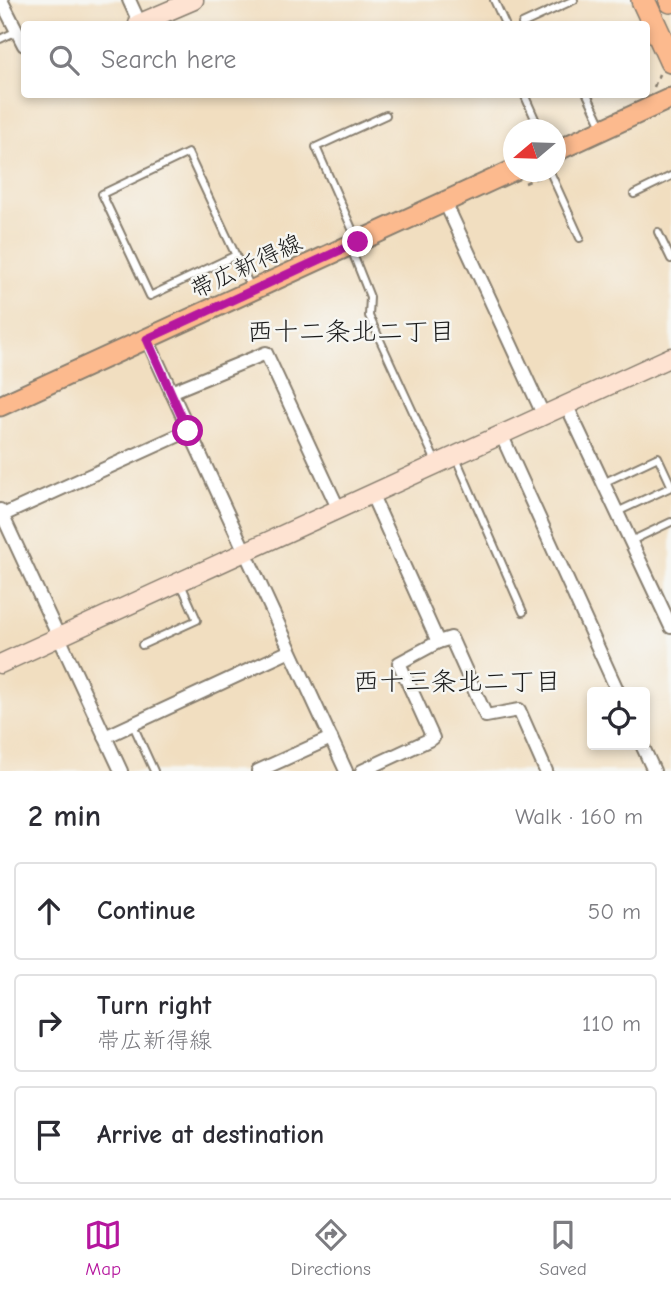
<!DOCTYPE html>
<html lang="en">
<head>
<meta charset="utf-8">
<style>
	:root { --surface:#fff; --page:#f7f7f7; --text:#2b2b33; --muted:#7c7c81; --line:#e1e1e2; --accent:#b5179e }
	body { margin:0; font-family:"Comic Neue","Klee One",sans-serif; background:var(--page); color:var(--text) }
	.controls { position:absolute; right:21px; bottom:21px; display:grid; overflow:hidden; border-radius:7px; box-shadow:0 4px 10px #0003 }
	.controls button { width:63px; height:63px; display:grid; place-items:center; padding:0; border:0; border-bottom:2px solid var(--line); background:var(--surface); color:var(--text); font:35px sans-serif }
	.compass { position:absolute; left:503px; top:119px; width:63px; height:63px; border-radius:50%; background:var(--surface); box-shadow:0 4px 10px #0003; rotate:251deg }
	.stop { position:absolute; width:21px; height:21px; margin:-16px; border:5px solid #b5179e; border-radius:50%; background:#fff }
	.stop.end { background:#b5179e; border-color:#fff; box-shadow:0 2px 7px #0008 }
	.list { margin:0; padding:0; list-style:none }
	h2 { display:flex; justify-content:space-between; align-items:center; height:91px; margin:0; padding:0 28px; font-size:30px }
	h2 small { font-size:23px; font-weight:400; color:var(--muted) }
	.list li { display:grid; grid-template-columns:46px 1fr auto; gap:21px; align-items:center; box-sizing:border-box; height:98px; margin:0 14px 14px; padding:0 14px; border:2px solid var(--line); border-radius:7px }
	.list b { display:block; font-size:26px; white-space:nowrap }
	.list p { margin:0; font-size:23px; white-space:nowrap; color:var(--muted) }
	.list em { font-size:23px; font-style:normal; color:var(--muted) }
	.icon { flex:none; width:38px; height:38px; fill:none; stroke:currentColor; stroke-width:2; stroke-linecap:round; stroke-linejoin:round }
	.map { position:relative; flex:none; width:671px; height:771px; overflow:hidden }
	.search { position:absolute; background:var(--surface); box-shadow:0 4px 10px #0003; left:21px; right:21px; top:21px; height:77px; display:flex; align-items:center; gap:18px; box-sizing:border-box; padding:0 24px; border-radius:7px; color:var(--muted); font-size:26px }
	.sheet { height:427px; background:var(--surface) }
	nav { display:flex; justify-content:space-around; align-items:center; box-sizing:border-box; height:98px; border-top:2px solid var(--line); background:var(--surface); font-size:19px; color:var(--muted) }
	nav a { display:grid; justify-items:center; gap:4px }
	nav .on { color:var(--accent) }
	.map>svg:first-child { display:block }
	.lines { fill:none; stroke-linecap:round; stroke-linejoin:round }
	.lane-casing { stroke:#867d6e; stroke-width:10 }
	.street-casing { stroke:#867d6e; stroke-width:16 }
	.secondary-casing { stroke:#867d6e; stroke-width:21 }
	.primary-casing { stroke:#867d6e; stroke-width:23 }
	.highway-casing { stroke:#867d6e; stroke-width:26 }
	.path { stroke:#867d6e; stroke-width:2.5; stroke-dasharray:5 5; stroke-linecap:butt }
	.lane { stroke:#fff; stroke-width:6 }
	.street { stroke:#fff; stroke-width:12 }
	.secondary { stroke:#fee3d2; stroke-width:18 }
	.primary { stroke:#fcba8e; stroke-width:19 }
	.highway { stroke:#fcba8e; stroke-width:23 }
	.route { stroke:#b5179e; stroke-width:9 }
	.labels { text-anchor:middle; stroke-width:5; stroke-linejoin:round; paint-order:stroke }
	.street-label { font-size:24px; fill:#1c1c1c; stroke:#f6f6f2 }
	.neighbourhood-label { font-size:26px; fill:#1c1c1c; stroke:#f6f6f2 }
</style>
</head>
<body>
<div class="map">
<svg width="671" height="771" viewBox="0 0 671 771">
	<rect width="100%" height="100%" fill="#f6f6f2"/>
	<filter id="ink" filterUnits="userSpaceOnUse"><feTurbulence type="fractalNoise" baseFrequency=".0143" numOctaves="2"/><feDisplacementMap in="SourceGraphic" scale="14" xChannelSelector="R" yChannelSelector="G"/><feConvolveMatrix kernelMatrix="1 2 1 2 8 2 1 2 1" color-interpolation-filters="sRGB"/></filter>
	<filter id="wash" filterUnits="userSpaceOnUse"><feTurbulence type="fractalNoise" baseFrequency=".00686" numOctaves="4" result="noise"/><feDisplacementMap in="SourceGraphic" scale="28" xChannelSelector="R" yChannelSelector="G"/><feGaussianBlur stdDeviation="1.57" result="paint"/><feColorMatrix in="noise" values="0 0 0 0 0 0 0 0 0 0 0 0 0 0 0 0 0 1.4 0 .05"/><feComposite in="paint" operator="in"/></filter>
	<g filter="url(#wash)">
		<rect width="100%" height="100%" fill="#f1dec0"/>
	</g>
	<g filter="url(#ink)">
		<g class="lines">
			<g class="lane-casing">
				<g id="lane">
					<path d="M494 0 505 24"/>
					<path d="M522 24 574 0"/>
					<path d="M0 39 17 31"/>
					<path d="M524 94 540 130"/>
					<path d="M587 94 603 128"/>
					<path d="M550 172 580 238"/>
					<path d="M634 194 671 176"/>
					<path d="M658 232 671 259"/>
					<path d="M357 240 316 147 386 115"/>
					<path d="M351 249 370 297 369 316 436 462"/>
					<path d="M236 255 150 296 102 194 188 153C209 198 230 243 251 288"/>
					<path d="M455 456 523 612"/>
					<path d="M603 483 658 457 671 485"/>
					<path d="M617 512 671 487"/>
					<path d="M631 541 671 522"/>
					<path d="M142 645 197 620 181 584"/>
					<path d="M133 725 154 771"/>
				</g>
			</g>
			<g class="street-casing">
				<g id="street">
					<path d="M1 0 24 45"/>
					<path d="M129 0 140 24"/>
					<path d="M445 202 543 414"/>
					<path d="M147 339 346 771"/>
					<path d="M171 392 266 353 338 508"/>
					<path d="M566 404 671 627"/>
					<path d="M501 434 618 692"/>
					<path d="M371 493 438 642"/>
					<path d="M0 510 121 771"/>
					<path d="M3 515 188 431"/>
					<path d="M105 737 290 651"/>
					<path d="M642 745 654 771"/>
					<path d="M258 771 331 738"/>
					<path d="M362 771 433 738 399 663 438 642 451 638 486 716 519 710 546 771"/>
				</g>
			</g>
			<g class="secondary-casing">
				<g id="secondary">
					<path d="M138 24 194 0"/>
					<path d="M0 664 671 357"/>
				</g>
			</g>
			<g class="primary-casing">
				<g id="primary">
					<path d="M556 151 671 98"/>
					<path d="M0 406 514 170"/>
				</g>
			</g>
			<g class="highway-casing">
				<g id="highway">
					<path d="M643 0 671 61"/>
					<path d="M671 0V1"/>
				</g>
			</g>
			<g class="path">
				<path d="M654 87 659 74"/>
				<path d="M525 183 541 176"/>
			</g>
			<use href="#lane" class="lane"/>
			<use href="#street" class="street"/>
			<use href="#secondary" class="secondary"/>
			<use href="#primary" class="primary"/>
			<use href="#highway" class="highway"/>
		</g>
	</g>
	<g class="lines" filter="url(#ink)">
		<path class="route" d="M188 431 147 339 358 242"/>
	</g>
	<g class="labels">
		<g class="street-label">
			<text transform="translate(246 266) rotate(-25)" y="8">帯広新得線</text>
		</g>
		<g class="neighbourhood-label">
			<text x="351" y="340">西十二条北二丁目</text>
			<text x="457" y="690">西十三条北二丁目</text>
		</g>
	</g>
</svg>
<div class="controls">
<button><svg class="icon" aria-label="locate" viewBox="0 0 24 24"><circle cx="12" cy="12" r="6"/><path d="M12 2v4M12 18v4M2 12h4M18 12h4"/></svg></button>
</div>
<svg class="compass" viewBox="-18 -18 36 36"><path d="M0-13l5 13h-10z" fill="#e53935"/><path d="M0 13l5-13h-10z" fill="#7c7c81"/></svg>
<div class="stop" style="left:188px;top:431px"></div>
<div class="stop end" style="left:358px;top:242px"></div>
<div class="search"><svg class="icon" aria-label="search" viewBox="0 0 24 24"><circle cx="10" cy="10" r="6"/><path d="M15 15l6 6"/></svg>Search here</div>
</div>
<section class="sheet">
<h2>2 min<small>Walk · 160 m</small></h2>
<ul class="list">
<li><svg class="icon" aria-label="ahead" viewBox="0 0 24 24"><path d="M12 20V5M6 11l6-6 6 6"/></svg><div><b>Continue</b></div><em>50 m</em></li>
<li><svg class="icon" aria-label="right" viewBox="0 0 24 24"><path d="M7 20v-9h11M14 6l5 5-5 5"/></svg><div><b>Turn right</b><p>帯広新得線</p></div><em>110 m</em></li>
<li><svg class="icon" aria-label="arrive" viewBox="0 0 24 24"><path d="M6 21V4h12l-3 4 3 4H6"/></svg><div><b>Arrive at destination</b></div></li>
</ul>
</section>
<nav>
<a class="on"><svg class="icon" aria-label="map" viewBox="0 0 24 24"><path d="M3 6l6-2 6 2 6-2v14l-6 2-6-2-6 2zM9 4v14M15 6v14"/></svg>Map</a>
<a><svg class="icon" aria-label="directions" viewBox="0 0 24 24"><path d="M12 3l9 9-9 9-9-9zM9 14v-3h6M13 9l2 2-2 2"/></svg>Directions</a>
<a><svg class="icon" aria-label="saved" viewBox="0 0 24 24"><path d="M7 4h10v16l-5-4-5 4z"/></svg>Saved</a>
</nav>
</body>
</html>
